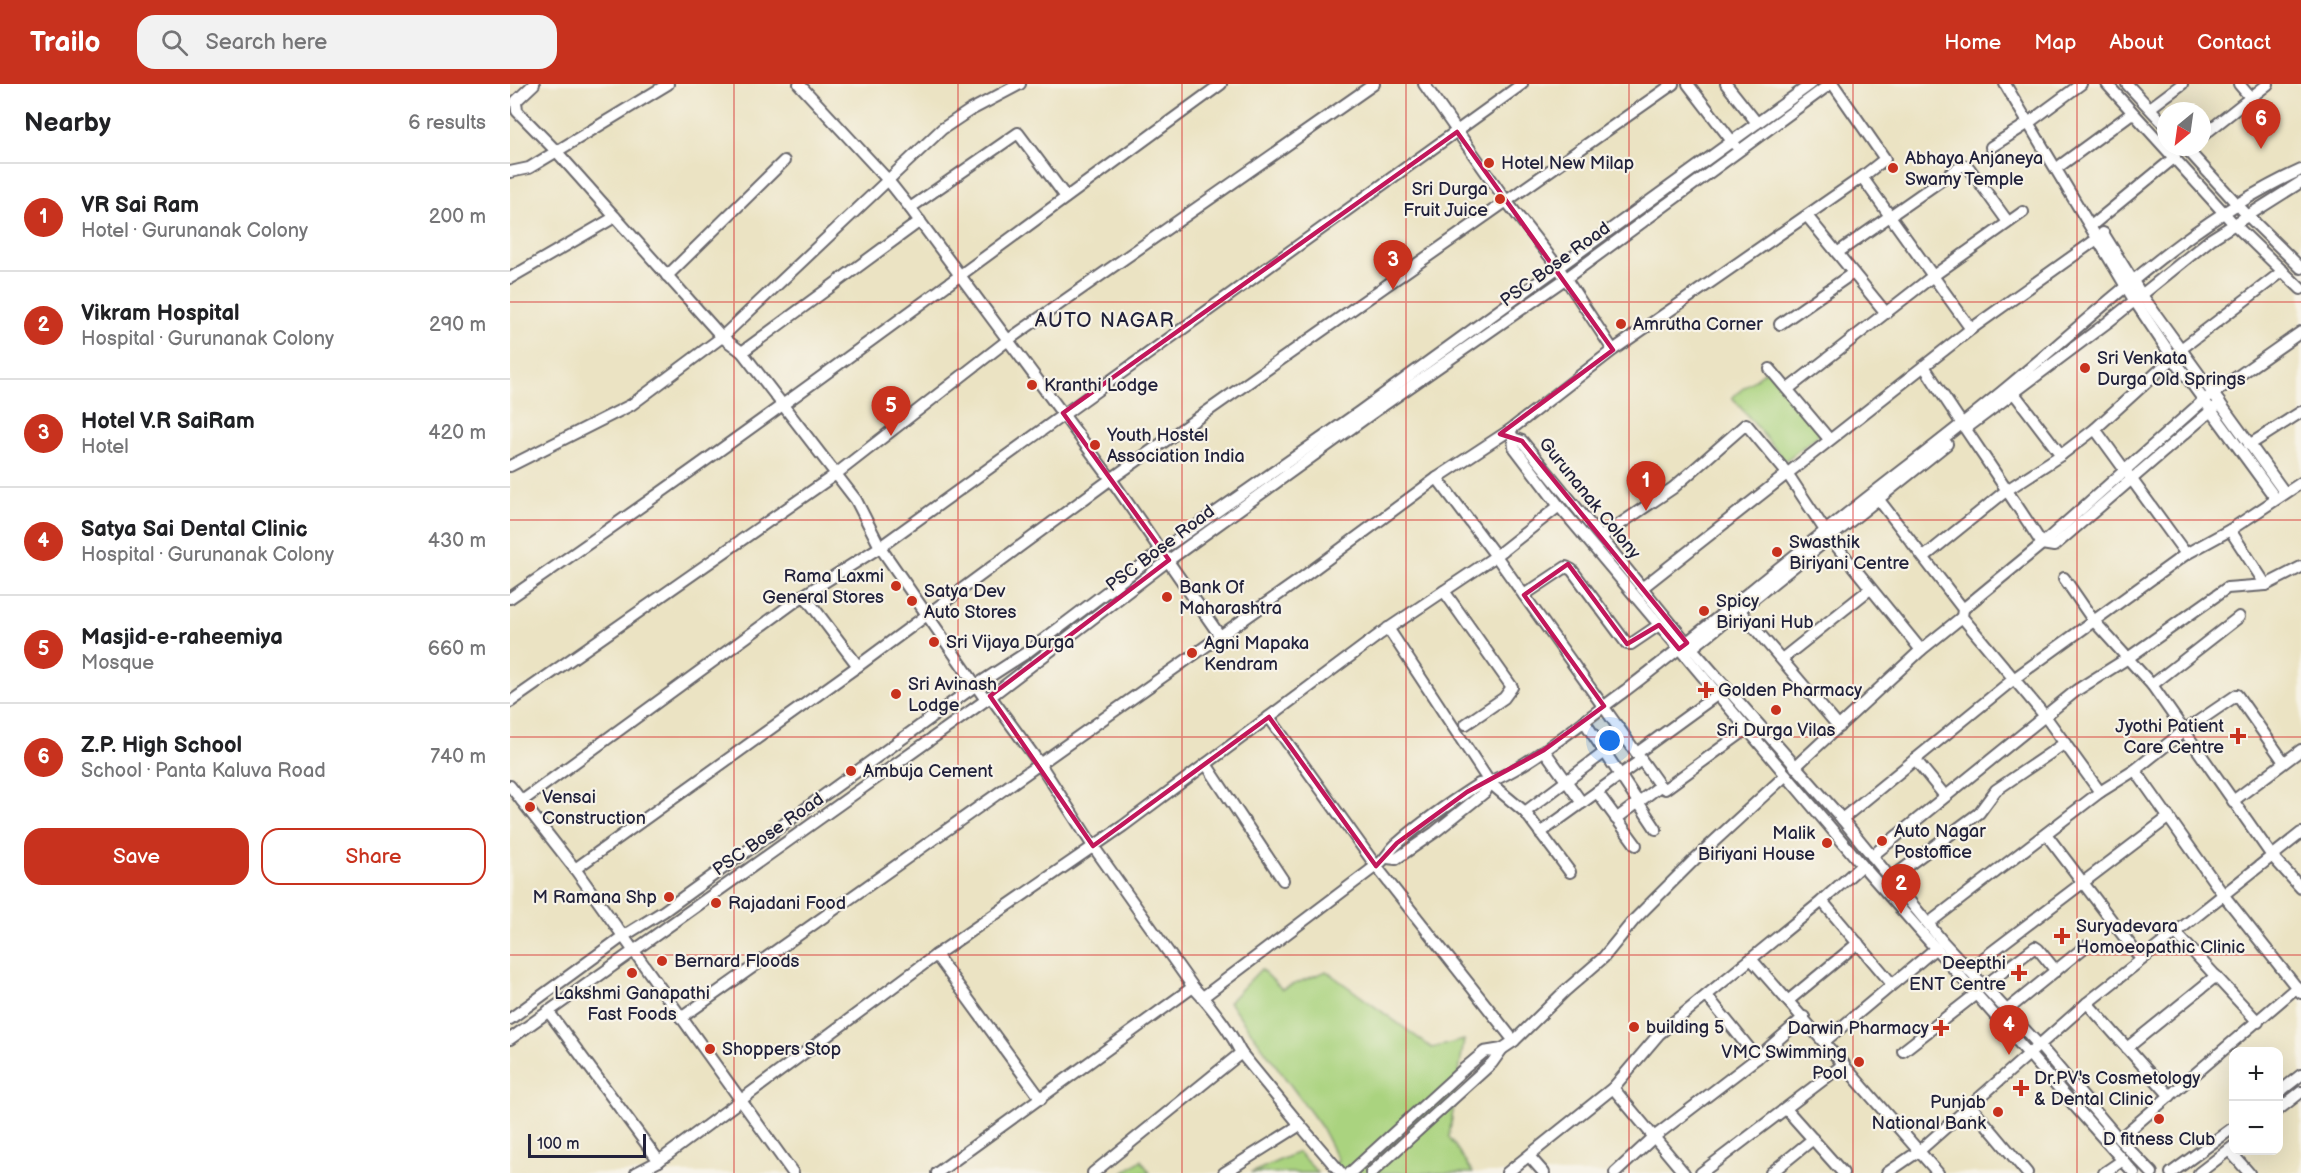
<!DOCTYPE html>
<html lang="en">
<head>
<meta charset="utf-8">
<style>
	:root { --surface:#fff; --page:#f2f2f2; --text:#202124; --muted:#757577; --line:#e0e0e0; --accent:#c8321e }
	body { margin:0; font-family:"Balsamiq Sans",sans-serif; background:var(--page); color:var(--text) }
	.controls { position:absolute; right:18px; bottom:18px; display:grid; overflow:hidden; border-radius:12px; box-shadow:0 6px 24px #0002 }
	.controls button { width:54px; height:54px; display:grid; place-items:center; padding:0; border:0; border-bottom:2px solid var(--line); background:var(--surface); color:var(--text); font:30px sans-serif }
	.compass { position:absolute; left:1647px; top:18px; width:54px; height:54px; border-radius:50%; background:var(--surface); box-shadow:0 6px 24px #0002; rotate:209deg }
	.scale { position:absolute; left:18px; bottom:15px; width:118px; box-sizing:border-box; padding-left:6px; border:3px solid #22223b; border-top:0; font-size:16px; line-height:21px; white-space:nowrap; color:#22223b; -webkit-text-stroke:4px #f7f3e8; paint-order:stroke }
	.you { position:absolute; left:1100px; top:657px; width:21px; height:21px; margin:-15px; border:4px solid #fff; border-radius:50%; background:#1a73e8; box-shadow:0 0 0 9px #1a73e833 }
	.badge { display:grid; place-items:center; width:39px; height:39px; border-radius:50%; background:var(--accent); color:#fff; font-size:20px; font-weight:700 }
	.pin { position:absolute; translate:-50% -50px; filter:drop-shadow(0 2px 3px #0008) }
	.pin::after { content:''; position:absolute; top:32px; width:21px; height:18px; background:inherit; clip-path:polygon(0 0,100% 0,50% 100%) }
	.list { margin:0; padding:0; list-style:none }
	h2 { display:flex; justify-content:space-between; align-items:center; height:78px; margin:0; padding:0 24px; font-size:26px }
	h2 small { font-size:20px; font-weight:400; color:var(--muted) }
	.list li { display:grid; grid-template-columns:39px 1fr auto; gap:18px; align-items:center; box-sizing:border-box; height:108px; padding:0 24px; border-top:2px solid var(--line) }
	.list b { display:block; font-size:22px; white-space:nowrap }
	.list p { margin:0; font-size:20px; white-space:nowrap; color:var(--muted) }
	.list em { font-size:20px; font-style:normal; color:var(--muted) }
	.actions { display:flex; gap:12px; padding:18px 24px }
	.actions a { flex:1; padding:14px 0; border:2px solid var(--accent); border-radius:18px; text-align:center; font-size:21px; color:var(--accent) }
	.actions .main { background:var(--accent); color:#fff }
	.icon { flex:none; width:33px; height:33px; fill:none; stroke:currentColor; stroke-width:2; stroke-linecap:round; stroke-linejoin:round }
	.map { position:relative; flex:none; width:1791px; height:1089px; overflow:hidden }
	header { display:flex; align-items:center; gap:36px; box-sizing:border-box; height:84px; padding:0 30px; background:var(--accent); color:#fff }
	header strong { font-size:28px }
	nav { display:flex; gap:33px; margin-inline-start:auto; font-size:21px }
	.search { width:420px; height:54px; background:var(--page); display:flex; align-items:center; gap:15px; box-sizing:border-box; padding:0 21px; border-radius:18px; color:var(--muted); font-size:22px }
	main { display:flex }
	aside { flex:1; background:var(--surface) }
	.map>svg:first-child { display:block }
	.green { fill:#aad37f; stroke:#667a5d; stroke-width:1.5 }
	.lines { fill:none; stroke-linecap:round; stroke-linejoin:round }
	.minor-casing { stroke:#68666b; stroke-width:14 }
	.minor { stroke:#fff; stroke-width:10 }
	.marked { fill:none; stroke:#c2185b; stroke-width:4.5; stroke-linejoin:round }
	.grid { fill:none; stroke:#d62828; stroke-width:1.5; stroke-opacity:0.55 }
	.poi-dot { fill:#c8321e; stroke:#f7f3e8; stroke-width:2 }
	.labels { text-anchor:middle; stroke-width:4.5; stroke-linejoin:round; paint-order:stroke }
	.poi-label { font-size:18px; fill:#22223b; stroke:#f7f3e8; text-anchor:start }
	.street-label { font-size:18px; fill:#22223b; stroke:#f7f3e8 }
	.neighbourhood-label { font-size:20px; letter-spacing:1.5px; fill:#22223b; stroke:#f7f3e8 }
</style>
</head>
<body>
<header>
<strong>Trailo</strong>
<div class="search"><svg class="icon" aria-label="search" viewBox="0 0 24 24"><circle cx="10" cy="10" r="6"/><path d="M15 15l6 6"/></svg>Search here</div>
<nav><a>Home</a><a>Map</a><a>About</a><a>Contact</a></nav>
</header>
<main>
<aside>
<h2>Nearby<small>6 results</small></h2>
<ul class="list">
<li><span class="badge">1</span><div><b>VR Sai Ram</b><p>Hotel · Gurunanak Colony</p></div><em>200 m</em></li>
<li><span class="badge">2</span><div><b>Vikram Hospital</b><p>Hospital · Gurunanak Colony</p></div><em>290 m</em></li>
<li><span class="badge">3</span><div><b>Hotel V.R SaiRam</b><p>Hotel</p></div><em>420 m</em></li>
<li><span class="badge">4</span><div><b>Satya Sai Dental Clinic</b><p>Hospital · Gurunanak Colony</p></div><em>430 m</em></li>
<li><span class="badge">5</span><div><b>Masjid-e-raheemiya</b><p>Mosque</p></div><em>660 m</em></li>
<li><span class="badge">6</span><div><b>Z.P. High School</b><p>School · Panta Kaluva Road</p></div><em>740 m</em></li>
</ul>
<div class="actions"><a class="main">Save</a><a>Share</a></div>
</aside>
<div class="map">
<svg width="1791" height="1089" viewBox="0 0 1791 1089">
	<rect width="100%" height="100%" fill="#f7f3e8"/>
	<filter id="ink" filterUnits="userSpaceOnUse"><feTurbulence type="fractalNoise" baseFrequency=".0167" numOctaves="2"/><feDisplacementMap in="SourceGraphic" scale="12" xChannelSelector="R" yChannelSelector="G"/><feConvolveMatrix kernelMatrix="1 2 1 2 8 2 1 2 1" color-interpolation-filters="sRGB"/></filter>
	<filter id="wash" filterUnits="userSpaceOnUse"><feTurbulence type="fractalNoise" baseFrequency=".008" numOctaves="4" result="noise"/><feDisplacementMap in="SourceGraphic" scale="24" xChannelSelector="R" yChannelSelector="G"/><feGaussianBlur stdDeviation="1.35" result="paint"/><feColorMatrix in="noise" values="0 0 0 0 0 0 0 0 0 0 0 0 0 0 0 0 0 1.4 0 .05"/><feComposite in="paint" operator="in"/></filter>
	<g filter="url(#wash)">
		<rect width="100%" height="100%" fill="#ebe3c3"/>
		<g class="green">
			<path d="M1257 286 1311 349 1275 377 1222 313Z"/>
			<path d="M751 885 772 905 816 887 922 964 954 956 939 1053 963 1089H817L828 1076 810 1041 719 918Z"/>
			<path d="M788 1068 808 1089H741Z"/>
			<path d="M631 1076 640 1089H613Z"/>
		</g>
	</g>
	<g filter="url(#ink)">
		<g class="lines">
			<g class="minor-casing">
				<g id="minor">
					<path d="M24 0 6 17 7 27 47 68 212 253 232 268 346 416 370 463 476 616"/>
					<path d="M289 0 377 95 400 124 601 395 710 552"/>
					<path d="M914 0 997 118 1048 183 1103 266"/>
					<path d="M1178 0 1225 61"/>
					<path d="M1216 0 1247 39"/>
					<path d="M1323 0 1375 75 1352 93"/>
					<path d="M1495 0 1624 216 1663 274 1766 415"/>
					<path d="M1597 0 1724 140 1791 205"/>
					<path d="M1617 0 1656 42"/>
					<path d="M1729 0 1740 13"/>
					<path d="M1640 24 1672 0"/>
					<path d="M1692 52 1758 0"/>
					<path d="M1481 63 1517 40 1571 0"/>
					<path d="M1675 63 1737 131 1791 184"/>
					<path d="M1551 81 1622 29"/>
					<path d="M0 88 19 84 158 0"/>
					<path d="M400 124 508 49 556 113"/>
					<path d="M1297 132 1376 229"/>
					<path d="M1581 142 1665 73"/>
					<path d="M1593 149 1631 210 1775 409"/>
					<path d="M1594 150 1461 245 1352 93 1103 266 1000 346 1003 354 1004 363 1049 422 1352 781 1624 1089"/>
					<path d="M1327 169 1453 81 1459 84 1498 138"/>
					<path d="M157 192 274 77"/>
					<path d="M0 194 105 133"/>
					<path d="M1270 240 1343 189"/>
					<path d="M1671 265 1773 187"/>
					<path d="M232 268 410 137"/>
					<path d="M1414 282 1461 245"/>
					<path d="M1260 285 1319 355"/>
					<path d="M1500 304 1551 371"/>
					<path d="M1278 305 1423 192 1513 128"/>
					<path d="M1458 343 1598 238 1701 155 1791 98"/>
					<path d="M1585 345 1676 470 1720 446 1756 501"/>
					<path d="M1003 354 1012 357 1177 559 1332 735 1433 858 1529 961 1609 1055 1642 1089"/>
					<path d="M1739 361 1791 328"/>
					<path d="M0 382 121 321 212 253 432 45 459 27 510 0"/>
					<path d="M927 394 986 472 1150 702"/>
					<path d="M1366 412 1453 525 1452 533 1535 632 1590 708"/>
					<path d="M1720 446 1791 399"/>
					<path d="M1091 453 1163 404 1236 340 1277 389 1320 454 1411 566"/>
					<path d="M1414 473 1497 406 1551 371 1585 345 1663 274"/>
					<path d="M1554 494 1583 536 1642 601 1762 772 1791 804"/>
					<path d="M1132 504 1414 282C1452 342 1494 400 1532 460L1544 462 1710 319"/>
					<path d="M934 507 1002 603 994 614 956 640"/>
					<path d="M294 511 370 463 1012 0"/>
					<path d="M1014 511 1056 483 1062 486 1117 560H1121L1149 541"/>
					<path d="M0 514C241 348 475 172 711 0"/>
					<path d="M1453 525 1532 460 1694 316 1791 248"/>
					<path d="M1230 527 1329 643"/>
					<path d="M878 544 980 699 1015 728 1060 788"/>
					<path d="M1177 568 1437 360"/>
					<path d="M1272 575 1360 505"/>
					<path d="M348 582 601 395 1163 0"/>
					<path d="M1642 601 1729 533"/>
					<path d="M480 612 530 680 583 762 683 903C701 922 719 945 731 969L583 1089"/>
					<path d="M0 618 326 390 498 256 864 0"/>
					<path d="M1074 637 1146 745"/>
					<path d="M1034 666 1072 719"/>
					<path d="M1127 669 1208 610"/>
					<path d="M1405 675 1435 712"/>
					<path d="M696 680 773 796"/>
					<path d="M1285 683 1411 566 1452 533"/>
					<path d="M1625 686 1712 809 1791 909"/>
					<path d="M0 702 65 785 283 1089"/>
					<path d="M1087 708 1131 676"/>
					<path d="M12 717 294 511 348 582 65 785"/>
					<path d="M1723 717 1791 666"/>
					<path d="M1015 728 1095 668"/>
					<path d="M1106 735 1150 702 1155 705 1237 645"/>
					<path d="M1332 735 1505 594 1676 470"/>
					<path d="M1030 749 1087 708 1126 761"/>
					<path d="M1536 750 1631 875"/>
					<path d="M1362 772 1567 606 1618 574 1717 504 1756 501 1791 483"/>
					<path d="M877 774 886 775 925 748 975 708 980 699"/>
					<path d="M1381 794 1469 729 1486 706 1555 659"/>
					<path d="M1312 817 1382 900"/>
					<path d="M1419 839 1590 708 1625 686 1674 647 1727 611 1774 678"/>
					<path d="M1665 848 1748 938"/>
					<path d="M426 871 531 1015"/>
					<path d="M1242 876 1428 1089"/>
					<path d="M1458 886 1659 733"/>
					<path d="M1473 903 1525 863 1528 865 1546 887"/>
					<path d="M1197 912 1247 974"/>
					<path d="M693 913 866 782 759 633"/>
					<path d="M1279 916 1348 859"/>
					<path d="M1577 919 1660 1012"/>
					<path d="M38 927 149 1077"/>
					<path d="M1496 927 1576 862"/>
					<path d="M171 934 785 499 927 394 1000 346"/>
					<path d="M0 935 112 853 154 827 465 602 516 569 652 466 849 328 1301 0"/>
					<path d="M0 955 476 616 659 476 861 330 1055 195 1320 0"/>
					<path d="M1004 957 1055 907 1093 874 1124 836 1186 774 1276 691"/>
					<path d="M1315 957 1426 864"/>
					<path d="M1617 964 1706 892"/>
					<path d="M1393 967 1466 910"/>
					<path d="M1103 1004 1174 1089"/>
					<path d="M1768 1009 1791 991"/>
					<path d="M1461 1022 1517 1089"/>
					<path d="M1276 1025 1333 1089"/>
					<path d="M1768 1026 1791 1008"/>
					<path d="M790 1041 831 1089"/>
					<path d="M1609 1055 1787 903"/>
					<path d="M1719 1066 1739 1089"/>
					<path d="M1019 1072 1034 1089"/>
					<path d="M126 1089 149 1077 426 871 613 742 870 550 986 472 1049 422"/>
					<path d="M427 1089 683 903"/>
					<path d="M714 1089 790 1041 731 969"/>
					<path d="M840 1089 955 984 974 968 992 965"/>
					<path d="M861 1089 982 979 992 965 1004 957 866 782C877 775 878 767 888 759 913 737 941 718 969 700 1002 697 1085 628 1116 606 1183 555 1248 500 1314 448 1376 398 1440 351 1501 300 1593 224 1681 136 1791 86"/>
					<path d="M997 1089 1103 1004 1149 950 1312 817 1352 781"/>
					<path d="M1105 1089 1144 1053 1247 974 1294 933"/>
					<path d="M1191 1089 1334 980"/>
					<path d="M1261 1089 1303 1055"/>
					<path d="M1377 1089 1409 1067 1577 919 1791 749"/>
					<path d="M1594 1089 1613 1076"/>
					<path d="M1661 1089 1724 1043"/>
					<path d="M1689 1089 1724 1062"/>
				</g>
			</g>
			<use href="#minor" class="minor"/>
		</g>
	</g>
	<path class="marked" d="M947 48 1103 266 990 350 1012 357 1177 559 1169 565 1149 541 1117 560 1058 480 1014 511 1094 622 1034 666 957 708 887 759 866 782 759 633 583 762 480 612 659 476 553 329Z"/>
	<path class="grid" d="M224 0V1089M448 0V1089M672 0V1089M896 0V1089M1119 0V1089M1343 0V1089M1567 0V1089M0 218H1791M0 436H1791M0 653H1791M0 871H1791"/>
	<g class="poi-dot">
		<circle cx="979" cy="79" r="6"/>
		<circle cx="1383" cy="84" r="6"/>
		<circle cx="990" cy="115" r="6"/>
		<circle cx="1111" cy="240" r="6"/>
		<circle cx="1575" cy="284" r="6"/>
		<circle cx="522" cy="301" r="6"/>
		<circle cx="585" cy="361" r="6"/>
		<circle cx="1267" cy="468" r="6"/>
		<circle cx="386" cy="502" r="6"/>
		<circle cx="657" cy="513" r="6"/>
		<circle cx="402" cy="517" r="6"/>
		<circle cx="1194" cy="527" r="6"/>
		<circle cx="424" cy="558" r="6"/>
		<circle cx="682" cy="569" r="6"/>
		<path d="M1193 597h6v6h6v6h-6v6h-6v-6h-6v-6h6z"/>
		<circle cx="386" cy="610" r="6"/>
		<circle cx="1266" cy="626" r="6"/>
		<path d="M1725 643h6v6h6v6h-6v6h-6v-6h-6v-6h6z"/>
		<circle cx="341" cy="687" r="6"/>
		<circle cx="20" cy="723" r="6"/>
		<circle cx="1372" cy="757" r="6"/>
		<circle cx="1317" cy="759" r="6"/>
		<circle cx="159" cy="813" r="6"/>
		<circle cx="206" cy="819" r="6"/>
		<path d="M1549 843h6v6h6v6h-6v6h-6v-6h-6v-6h6z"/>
		<circle cx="152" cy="877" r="6"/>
		<circle cx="122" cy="889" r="6"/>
		<path d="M1506 880h6v6h6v6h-6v6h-6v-6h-6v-6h6z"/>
		<circle cx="1124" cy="943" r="6"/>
		<path d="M1428 935h6v6h6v6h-6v6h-6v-6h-6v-6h6z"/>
		<circle cx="200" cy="965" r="6"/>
		<circle cx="1349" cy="978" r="6"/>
		<path d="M1508 995h6v6h6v6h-6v6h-6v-6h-6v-6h6z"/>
		<circle cx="1488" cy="1028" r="6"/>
		<circle cx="1649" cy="1035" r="6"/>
	</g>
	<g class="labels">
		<g class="poi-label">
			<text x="1395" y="80">Abhaya Anjaneya<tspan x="1395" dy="21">Swamy Temple</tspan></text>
			<text x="991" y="85">Hotel New Milap</text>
			<text x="978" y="111" text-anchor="end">Sri Durga<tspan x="978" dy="21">Fruit Juice</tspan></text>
			<text x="1123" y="246">Amrutha Corner</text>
			<text x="1587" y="280">Sri Venkata<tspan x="1587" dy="21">Durga Old Springs</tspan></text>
			<text x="534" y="307">Kranthi Lodge</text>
			<text x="597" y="357">Youth Hostel<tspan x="597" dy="21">Association India</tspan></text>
			<text x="1279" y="464">Swasthik<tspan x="1279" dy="21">Biriyani Centre</tspan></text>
			<text x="374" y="498" text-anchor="end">Rama Laxmi<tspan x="374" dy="21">General Stores</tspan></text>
			<text x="669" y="509">Bank Of<tspan x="669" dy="21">Maharashtra</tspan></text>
			<text x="414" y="513">Satya Dev<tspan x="414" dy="21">Auto Stores</tspan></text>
			<text x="1206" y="523">Spicy<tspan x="1206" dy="21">Biriyani Hub</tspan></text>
			<text x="436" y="564">Sri Vijaya Durga</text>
			<text x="694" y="565">Agni Mapaka<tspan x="694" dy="21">Kendram</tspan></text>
			<text x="398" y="606">Sri Avinash<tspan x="398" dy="21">Lodge</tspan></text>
			<text x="1208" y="612">Golden Pharmacy</text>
			<text x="1714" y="648" text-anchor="end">Jyothi Patient<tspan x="1714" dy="21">Care Centre</tspan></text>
			<text x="1266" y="652" text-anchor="middle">Sri Durga Vilas</text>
			<text x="353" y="693">Ambuja Cement</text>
			<text x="32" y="719">Vensai<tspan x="32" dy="21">Construction</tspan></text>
			<text x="1384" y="753">Auto Nagar<tspan x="1384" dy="21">Postoffice</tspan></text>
			<text x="1305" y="755" text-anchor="end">Malik<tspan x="1305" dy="21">Biriyani House</tspan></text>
			<text x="147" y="819" text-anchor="end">M Ramana Shp</text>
			<text x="218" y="825">Rajadani Food</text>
			<text x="1566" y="848">Suryadevara<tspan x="1566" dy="21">Homoeopathic Clinic</tspan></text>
			<text x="164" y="883">Bernard Floods</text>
			<text x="1496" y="885" text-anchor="end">Deepthi<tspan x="1496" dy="21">ENT Centre</tspan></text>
			<text x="122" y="915" text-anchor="middle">Lakshmi Ganapathi<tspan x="122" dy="21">Fast Foods</tspan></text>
			<text x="1136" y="949">building 5</text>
			<text x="1419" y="950" text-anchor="end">Darwin Pharmacy</text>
			<text x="212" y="971">Shoppers Stop</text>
			<text x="1337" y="974" text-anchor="end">VMC Swimming<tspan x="1337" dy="21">Pool</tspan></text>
			<text x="1524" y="1000">Dr.PV's Cosmetology<tspan x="1524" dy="21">&amp; Dental Clinic</tspan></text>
			<text x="1476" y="1024" text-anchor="end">Punjab<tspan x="1476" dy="21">National Bank</tspan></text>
			<text x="1649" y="1061" text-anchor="middle">D fitness Club</text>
		</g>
		<g class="street-label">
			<text transform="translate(1045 180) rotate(-36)" y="6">PSC Bose Road</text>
			<text transform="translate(1080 414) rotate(51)" y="6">Gurunanak Colony</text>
			<text transform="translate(650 464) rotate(-37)" y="6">PSC Bose Road</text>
			<text transform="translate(258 750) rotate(-35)" y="6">PSC Bose Road</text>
		</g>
		<g class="neighbourhood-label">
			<text x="595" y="243">AUTO NAGAR</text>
		</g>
	</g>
</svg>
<div class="controls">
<button>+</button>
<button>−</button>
</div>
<svg class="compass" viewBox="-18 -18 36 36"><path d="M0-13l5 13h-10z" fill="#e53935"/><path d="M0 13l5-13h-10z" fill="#757577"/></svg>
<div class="scale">100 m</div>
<div class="you"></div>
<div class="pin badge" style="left:1136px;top:427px">1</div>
<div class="pin badge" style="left:1391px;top:830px">2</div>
<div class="pin badge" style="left:883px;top:206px">3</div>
<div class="pin badge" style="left:1499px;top:971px">4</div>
<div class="pin badge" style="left:381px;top:352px">5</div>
<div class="pin badge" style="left:1751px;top:65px">6</div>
</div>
</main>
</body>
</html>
